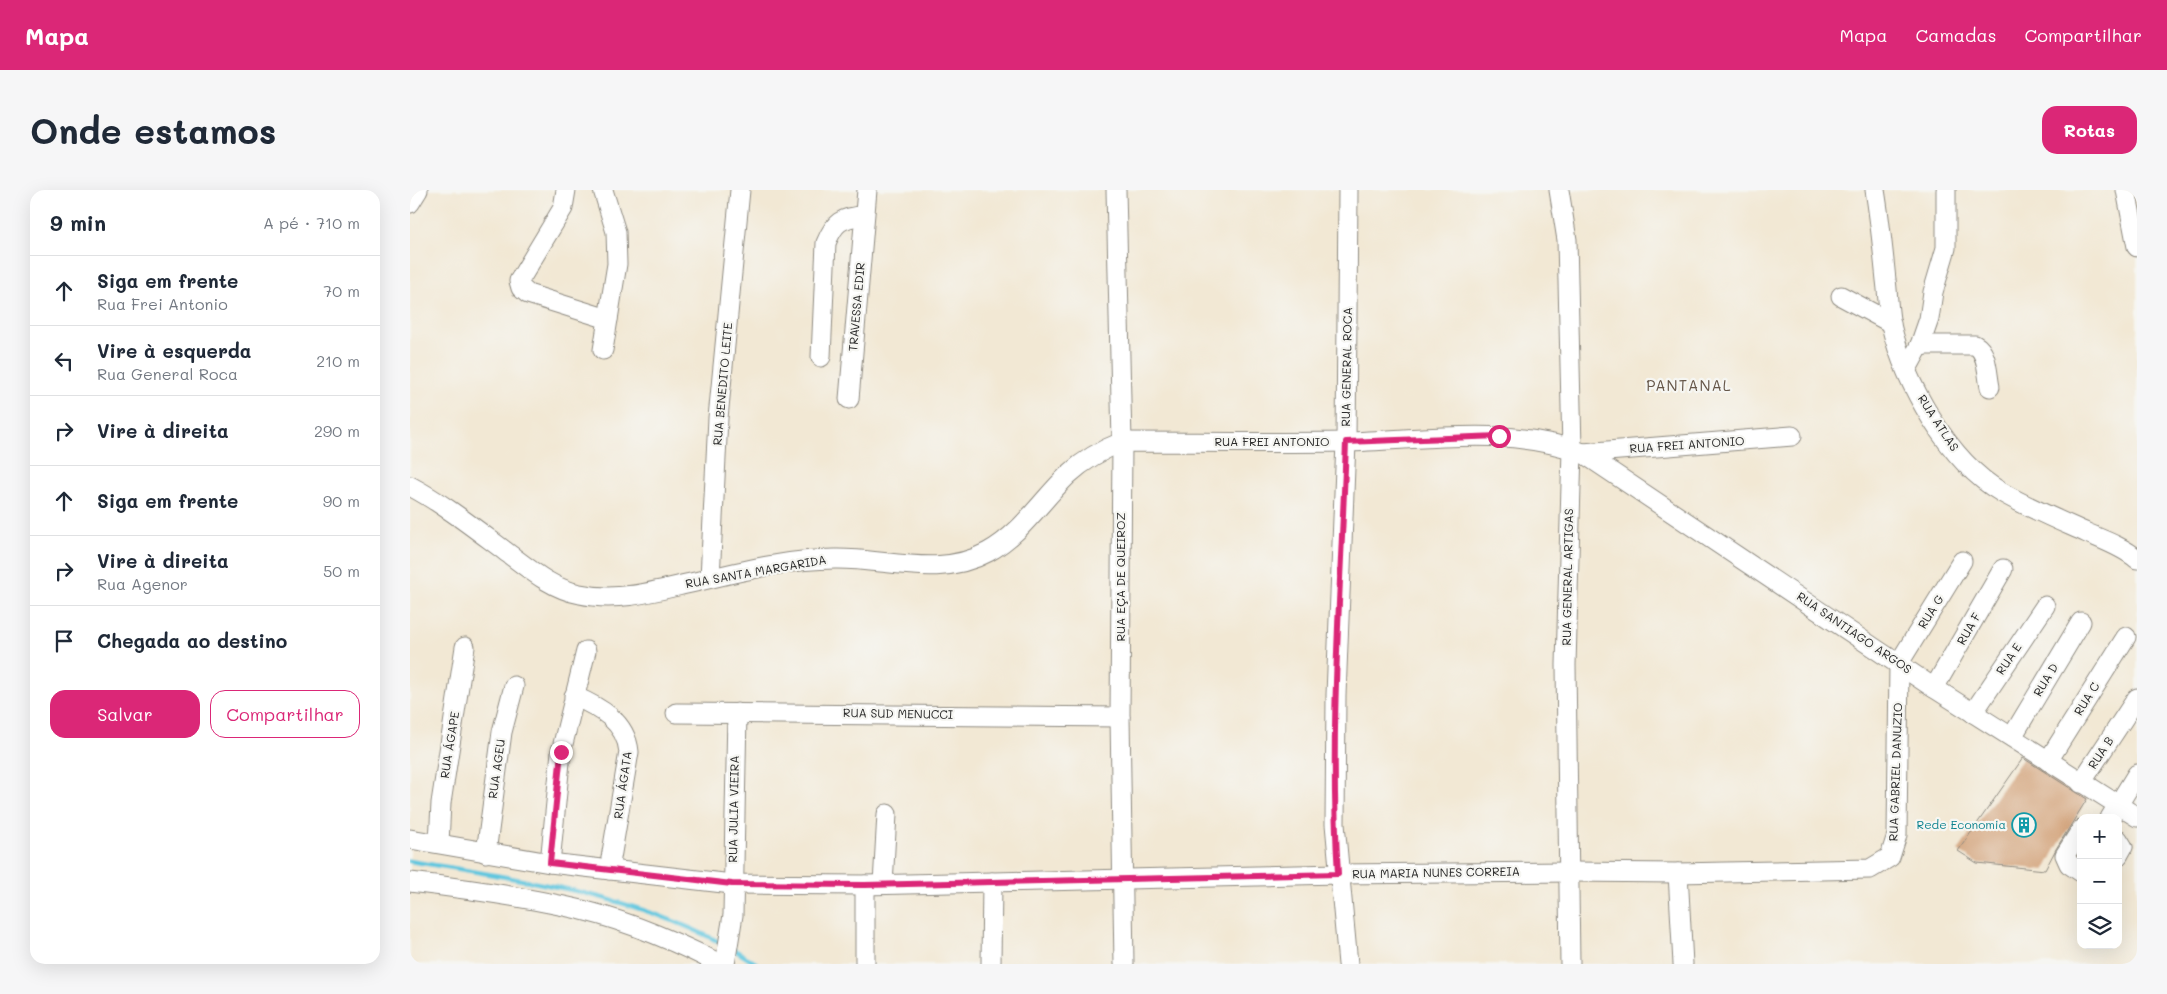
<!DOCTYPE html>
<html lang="pt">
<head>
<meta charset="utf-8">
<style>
	:root { --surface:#fff; --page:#f6f6f7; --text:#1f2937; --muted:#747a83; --line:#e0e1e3; --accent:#db2777 }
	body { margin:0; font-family:Mali,sans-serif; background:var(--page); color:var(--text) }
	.controls { position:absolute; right:15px; bottom:15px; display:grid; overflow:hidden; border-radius:10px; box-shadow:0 5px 20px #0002 }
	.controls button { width:45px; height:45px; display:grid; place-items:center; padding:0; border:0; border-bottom:1px solid var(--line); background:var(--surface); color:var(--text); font:25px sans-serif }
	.stop { position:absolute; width:15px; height:15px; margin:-11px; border:4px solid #db2777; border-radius:50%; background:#fff }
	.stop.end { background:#db2777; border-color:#fff; box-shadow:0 1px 5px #0008 }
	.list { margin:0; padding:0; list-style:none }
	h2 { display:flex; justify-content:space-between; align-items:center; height:65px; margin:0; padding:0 20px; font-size:21px }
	h2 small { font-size:16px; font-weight:400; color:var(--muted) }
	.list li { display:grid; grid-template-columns:32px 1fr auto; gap:15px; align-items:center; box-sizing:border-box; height:70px; padding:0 20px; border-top:1px solid var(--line) }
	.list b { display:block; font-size:19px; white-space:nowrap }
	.list p { margin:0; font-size:16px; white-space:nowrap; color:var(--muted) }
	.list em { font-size:16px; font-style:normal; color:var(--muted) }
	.actions { display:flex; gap:10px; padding:15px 20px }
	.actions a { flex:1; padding:11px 0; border:1px solid var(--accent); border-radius:15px; text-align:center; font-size:18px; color:var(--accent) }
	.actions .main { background:var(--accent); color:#fff }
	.icon { flex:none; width:28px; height:28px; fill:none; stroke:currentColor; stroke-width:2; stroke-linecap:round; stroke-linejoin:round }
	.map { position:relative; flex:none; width:1727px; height:774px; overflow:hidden; border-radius:15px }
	header { display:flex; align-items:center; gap:30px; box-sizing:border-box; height:70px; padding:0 25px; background:var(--accent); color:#fff }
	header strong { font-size:24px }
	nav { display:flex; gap:28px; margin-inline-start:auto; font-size:18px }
	.intro { display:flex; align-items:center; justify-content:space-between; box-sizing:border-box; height:120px; padding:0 30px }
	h1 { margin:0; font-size:35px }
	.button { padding:12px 22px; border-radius:15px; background:var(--accent); color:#fff; font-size:18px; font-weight:700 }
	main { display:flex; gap:30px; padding:0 30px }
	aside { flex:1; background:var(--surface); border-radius:15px; box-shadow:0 5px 20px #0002 }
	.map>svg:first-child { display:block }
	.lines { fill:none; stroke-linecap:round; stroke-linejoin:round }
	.stream { stroke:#62c7df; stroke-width:4.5 }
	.building { fill:#d5a882 }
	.minor-casing { stroke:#8e8a80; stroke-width:21 }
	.minor { stroke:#fff; stroke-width:19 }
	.route { stroke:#db2777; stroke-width:6 }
	.labels { text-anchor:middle; stroke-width:4.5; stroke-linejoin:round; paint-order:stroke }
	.street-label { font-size:12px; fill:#2b2b2b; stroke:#f6f6f2 }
	.culture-label { font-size:12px; fill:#0d838f; stroke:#f6f6f2; text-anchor:end }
	.quarter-label { font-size:15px; letter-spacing:1px; fill:#665749; stroke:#f6f6f2 }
</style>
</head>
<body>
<header>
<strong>Mapa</strong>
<nav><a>Mapa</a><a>Camadas</a><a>Compartilhar</a></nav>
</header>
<div class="intro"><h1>Onde estamos</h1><a class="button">Rotas</a></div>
<main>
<aside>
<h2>9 min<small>A pé · 710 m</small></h2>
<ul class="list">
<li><svg class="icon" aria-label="ahead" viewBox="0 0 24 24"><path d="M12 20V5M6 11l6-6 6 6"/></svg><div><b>Siga em frente</b><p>Rua Frei Antonio</p></div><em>70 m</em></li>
<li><svg class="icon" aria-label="left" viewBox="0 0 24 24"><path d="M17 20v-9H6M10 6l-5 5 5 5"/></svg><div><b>Vire à esquerda</b><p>Rua General Roca</p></div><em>210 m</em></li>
<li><svg class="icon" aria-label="right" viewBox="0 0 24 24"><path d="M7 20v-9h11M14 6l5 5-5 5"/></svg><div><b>Vire à direita</b></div><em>290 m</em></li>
<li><svg class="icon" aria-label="ahead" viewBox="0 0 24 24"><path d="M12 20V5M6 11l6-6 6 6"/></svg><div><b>Siga em frente</b></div><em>90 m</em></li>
<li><svg class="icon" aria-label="right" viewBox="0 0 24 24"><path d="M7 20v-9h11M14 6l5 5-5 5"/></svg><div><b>Vire à direita</b><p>Rua Agenor</p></div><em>50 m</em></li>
<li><svg class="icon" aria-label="arrive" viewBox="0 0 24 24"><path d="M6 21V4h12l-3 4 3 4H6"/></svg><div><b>Chegada ao destino</b></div></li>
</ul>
<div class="actions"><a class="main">Salvar</a><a>Compartilhar</a></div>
</aside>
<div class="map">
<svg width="1727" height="774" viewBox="0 0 1727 774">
	<rect width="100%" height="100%" fill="#f6f6f2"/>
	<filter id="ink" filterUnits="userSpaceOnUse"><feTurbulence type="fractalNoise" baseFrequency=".02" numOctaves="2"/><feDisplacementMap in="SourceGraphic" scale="10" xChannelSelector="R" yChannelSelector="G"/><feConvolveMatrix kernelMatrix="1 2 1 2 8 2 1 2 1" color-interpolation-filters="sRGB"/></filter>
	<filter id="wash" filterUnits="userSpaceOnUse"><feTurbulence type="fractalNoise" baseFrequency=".0096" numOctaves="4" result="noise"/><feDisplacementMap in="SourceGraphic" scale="20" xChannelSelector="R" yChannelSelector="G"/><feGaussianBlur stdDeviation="1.12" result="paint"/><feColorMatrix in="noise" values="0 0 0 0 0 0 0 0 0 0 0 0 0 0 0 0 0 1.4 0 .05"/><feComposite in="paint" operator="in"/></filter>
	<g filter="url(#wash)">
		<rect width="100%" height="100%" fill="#f2e8d4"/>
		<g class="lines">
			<g class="stream">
				<path d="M0 671C107 689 216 702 313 754"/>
				<path d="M323 759 347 774"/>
			</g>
		</g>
		<g id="blocks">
			<path class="building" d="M1613 568 1677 609 1646 659 1635 680 1567 673 1548 661Z"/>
		</g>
	</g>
	<g filter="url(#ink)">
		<use href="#blocks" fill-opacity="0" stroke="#8e8a80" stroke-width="1"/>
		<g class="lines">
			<g class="minor-casing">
				<g id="minor">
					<path d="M156 0 153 18 109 91 111 98 118 104 198 129"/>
					<path d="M706 0 712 252 710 527 714 774"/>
					<path d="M1149 0 1157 50 1162 259 1156 475 1160 774"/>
					<path d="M1465 0C1470 30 1473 60 1476 90 1478 105 1478 121 1481 135 1495 193 1538 271 1591 302 1619 318 1648 330 1677 343 1693 350 1713 357 1727 369"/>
					<path d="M1716 0 1727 57"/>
					<path d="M0 13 8 0"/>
					<path d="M1431 106 1481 133"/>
					<path d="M1510 155H1565C1578 162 1577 184 1580 197"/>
					<path d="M193 160 207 74 206 42 193 0"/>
					<path d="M411 167 416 53C425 31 430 29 454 25"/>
					<path d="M1497 179 1510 155 1519 129 1523 102 1536 58V0"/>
					<path d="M439 209 457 0"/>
					<path d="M1173 263 1382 246"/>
					<path d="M0 296C34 314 64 338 95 361 118 378 142 399 170 404 206 412 242 402 276 394 324 383 376 369 425 369 476 368 529 389 578 362 611 344 631 311 658 285 674 270 691 260 712 252 786 252 861 253 936 252 1014 250 1098 235 1173 263L1524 498 1727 627"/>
					<path d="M300 388 308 228 330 0"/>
					<path d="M1524 498 1593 379"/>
					<path d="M164 506C189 517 216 531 219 562L199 680"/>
					<path d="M266 523 710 527"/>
					<path d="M1563 523 1635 416"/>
					<path d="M1602 547 1671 432"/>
					<path d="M1638 571 1716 447"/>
					<path d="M1671 593 1727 508"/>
					<path d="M1700 628 1727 584"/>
					<path d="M1671 640 1655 665 1659 674 1671 682"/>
					<path d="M0 649 140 673 322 694 455 695 928 684 1161 682 1268 683 1460 679 1480 667 1487 645 1489 473 1552 371"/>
					<path d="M1708 649 1713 657 1708 666"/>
					<path d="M29 653 31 613 55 457"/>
					<path d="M76 663 92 542 104 496"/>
					<path d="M140 673 151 562 176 461"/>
					<path d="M1268 683 1273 774"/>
					<path d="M0 692C51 698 103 705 154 716 209 727 261 749 310 774"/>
					<path d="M473 694 477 624"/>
					<path d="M315 774 323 725 327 523"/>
					<path d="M455 774V695"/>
					<path d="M581 774 582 692"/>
					<path d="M938 774 925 634 926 505 936 252 938 0"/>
				</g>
			</g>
			<use href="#minor" class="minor"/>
		</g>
	</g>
	<g class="lines" filter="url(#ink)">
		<path class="route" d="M151 562 140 673 322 694 455 695 928 684C919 540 931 395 936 252L1089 246"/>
	</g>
	<defs>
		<g id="building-ring" transform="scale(1.25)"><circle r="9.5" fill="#f6f6f2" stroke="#0f9aa8" stroke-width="1.5"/><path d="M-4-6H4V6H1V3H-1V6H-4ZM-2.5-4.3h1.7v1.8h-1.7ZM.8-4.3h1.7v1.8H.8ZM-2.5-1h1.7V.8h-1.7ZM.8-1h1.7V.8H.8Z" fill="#0f9aa8"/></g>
	</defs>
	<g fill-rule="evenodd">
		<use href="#building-ring" x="1614" y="635"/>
	</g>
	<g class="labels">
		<g class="street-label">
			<text transform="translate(447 117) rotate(-85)" y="4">TRAVESSA EDIR</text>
			<text transform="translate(937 177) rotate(-89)" y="4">RUA GENERAL ROCA</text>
			<text transform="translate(313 194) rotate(-85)" y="4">RUA BENEDITO LEITE</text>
			<text transform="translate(1528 233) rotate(57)" y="4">RUA ATLAS</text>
			<text x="862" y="256">RUA FREI ANTONIO</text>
			<text transform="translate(1277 255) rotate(-4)" y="4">RUA FREI ANTONIO</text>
			<text transform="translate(346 382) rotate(-10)" y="4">RUA SANTA MARGARIDA</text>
			<text transform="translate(711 387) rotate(-90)" y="4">RUA EÇA DE QUEIROZ</text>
			<text transform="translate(1158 387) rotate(-89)" y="4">RUA GENERAL ARTIGAS</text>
			<text transform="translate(1521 422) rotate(-58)" y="4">RUA G</text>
			<text transform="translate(1559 439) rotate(-60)" y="4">RUA F</text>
			<text transform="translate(1444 443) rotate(34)" y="4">RUA SANTIAGO ARGOS</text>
			<text transform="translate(1599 469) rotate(-56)" y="4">RUA E</text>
			<text transform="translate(1636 490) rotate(-59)" y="4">RUA D</text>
			<text transform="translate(1677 509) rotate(-58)" y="4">RUA C</text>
			<text transform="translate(488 524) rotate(1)" y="4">RUA SUD MENUCCI</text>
			<text transform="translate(40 555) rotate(-81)" y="4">RUA ÁGAPE</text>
			<text transform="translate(1691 563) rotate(-57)" y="4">RUA B</text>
			<text transform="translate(87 579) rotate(-82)" y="4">RUA AGEU</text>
			<text transform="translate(1486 582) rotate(-88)" y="4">RUA GABRIEL DANUZIO</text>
			<text transform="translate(213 595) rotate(-82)" y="4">RUA ÁGATA</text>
			<text transform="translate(324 619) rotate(-89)" y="4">RUA JULIA VIEIRA</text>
			<text transform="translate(1026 683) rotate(-1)" y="4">RUA MARIA NUNES CORREIA</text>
		</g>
		<g class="culture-label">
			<text x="1596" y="639">Rede Economia</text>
		</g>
		<g class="quarter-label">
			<text x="1279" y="201">PANTANAL</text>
		</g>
	</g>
</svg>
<div class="controls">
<button>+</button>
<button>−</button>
<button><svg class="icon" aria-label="layers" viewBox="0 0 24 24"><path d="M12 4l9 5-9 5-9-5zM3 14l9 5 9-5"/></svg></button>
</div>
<div class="stop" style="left:1089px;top:246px"></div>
<div class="stop end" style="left:151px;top:562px"></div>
</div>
</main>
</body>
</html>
